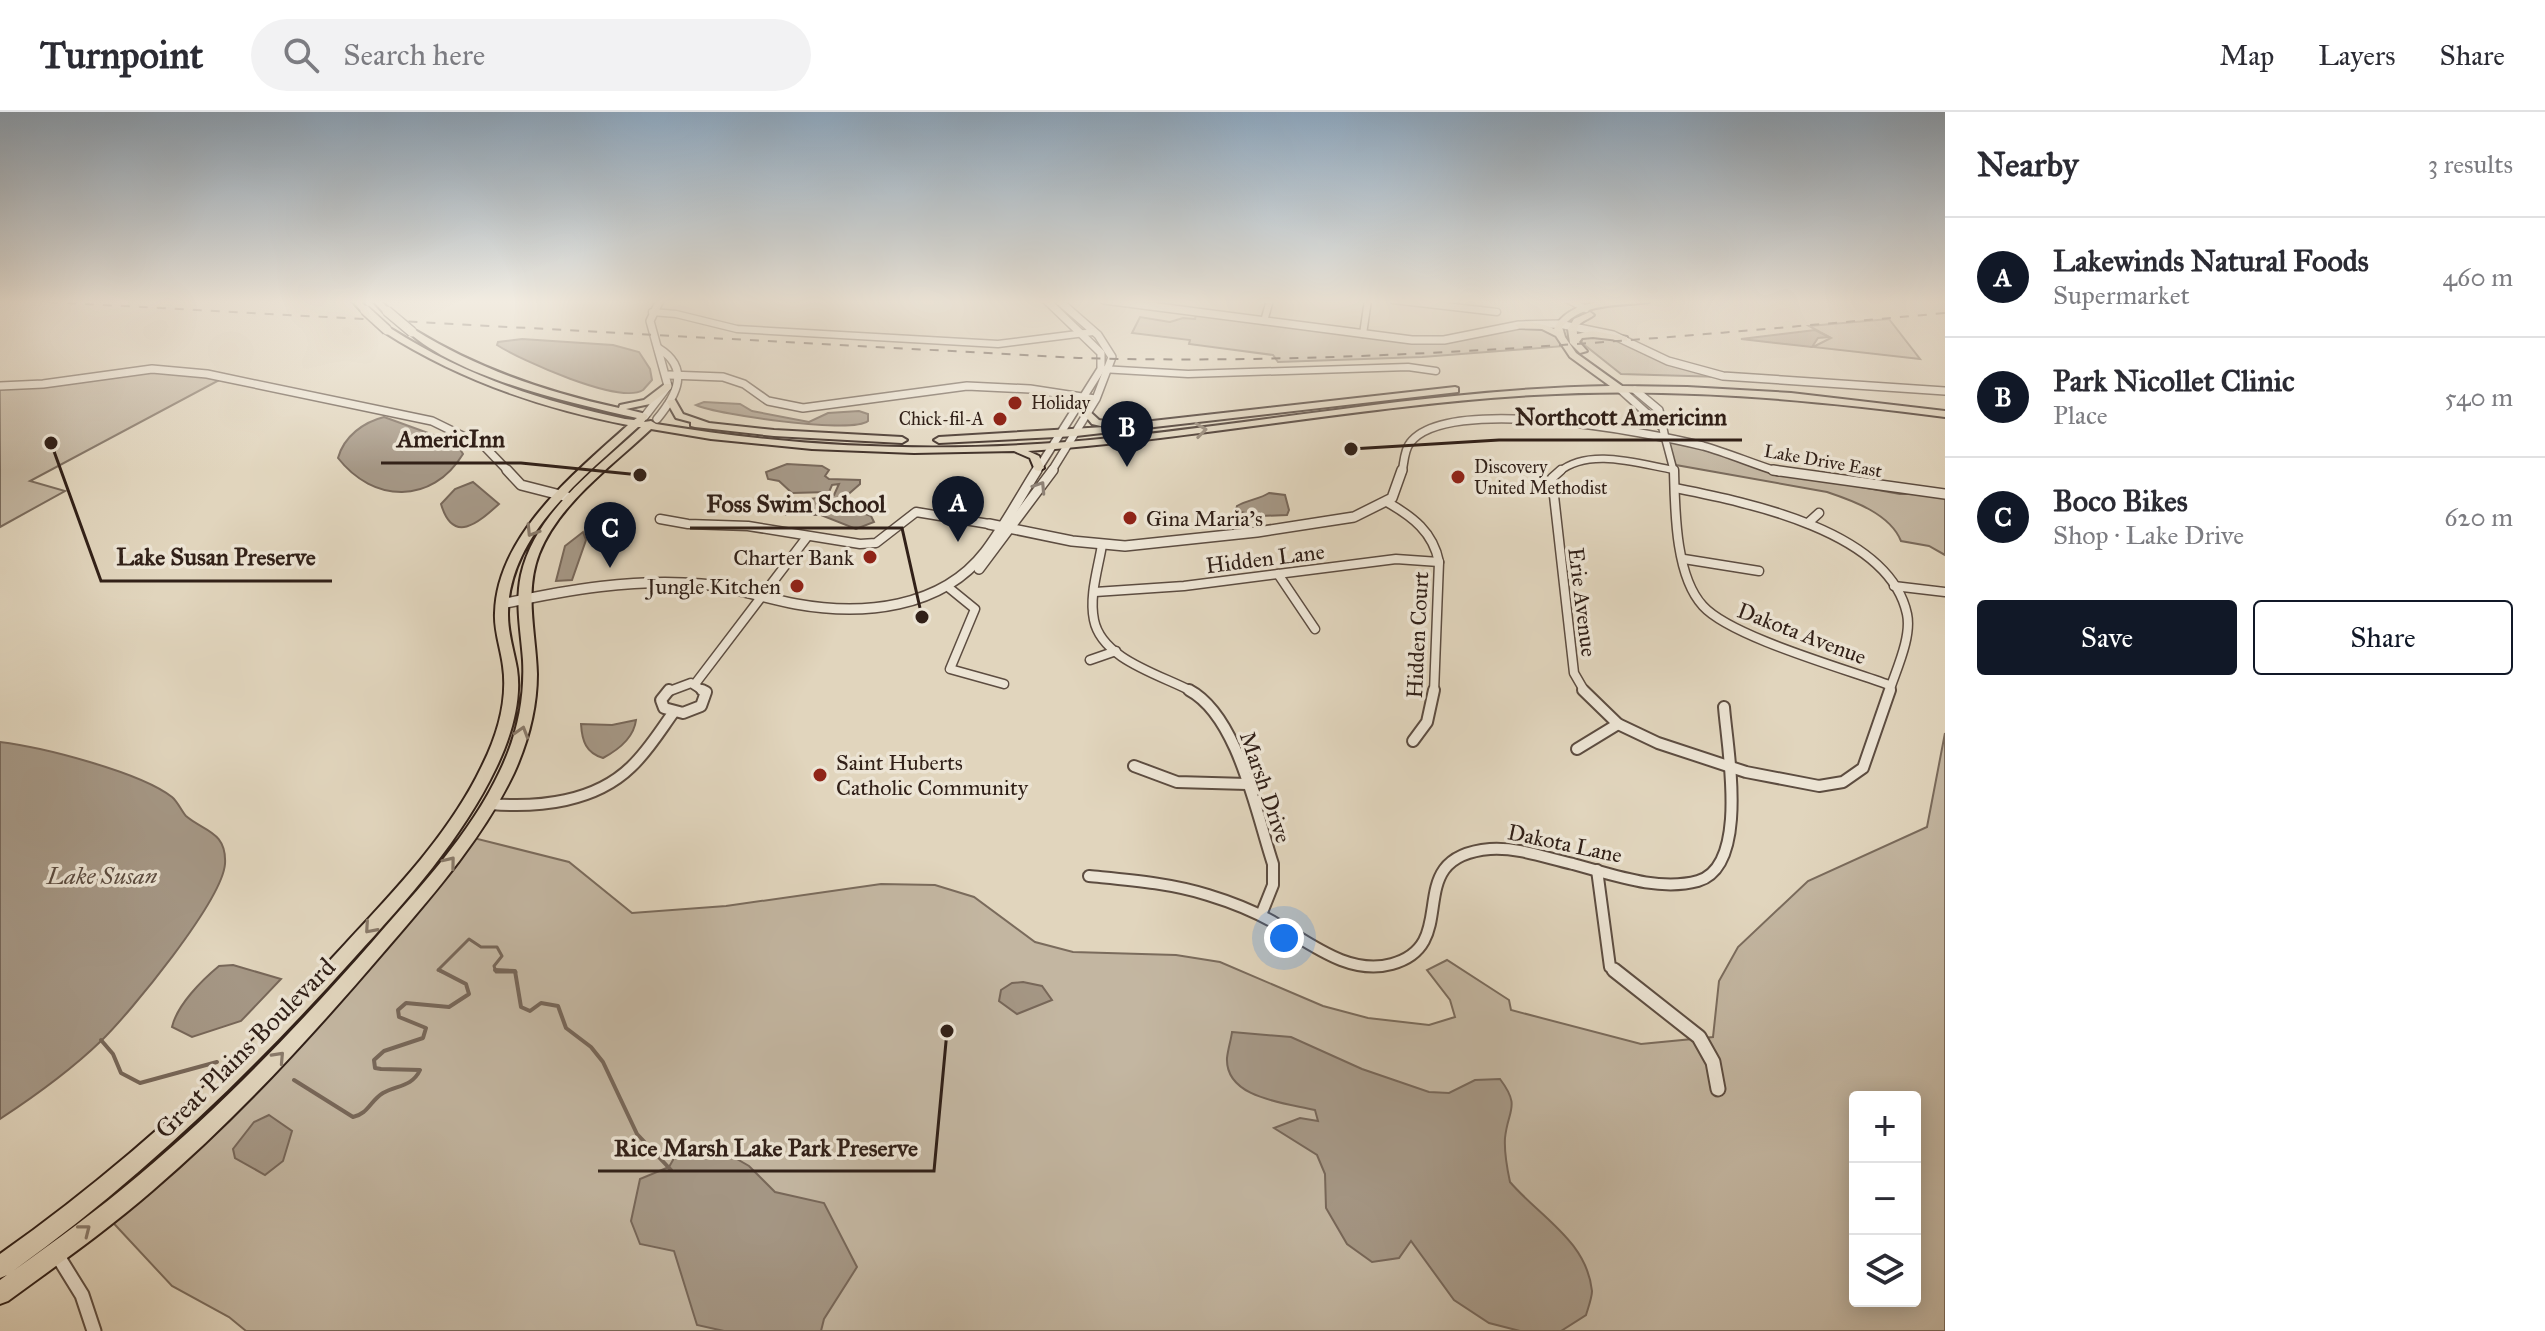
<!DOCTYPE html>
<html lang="en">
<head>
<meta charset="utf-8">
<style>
	:root { --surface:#fff; --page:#f2f2f3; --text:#2b2b33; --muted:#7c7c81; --line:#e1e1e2; --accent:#111827 }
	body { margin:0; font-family:"IM FELL Great Primer",serif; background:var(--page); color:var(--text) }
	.controls { position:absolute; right:24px; bottom:24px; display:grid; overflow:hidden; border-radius:8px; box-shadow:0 4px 20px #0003 }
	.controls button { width:72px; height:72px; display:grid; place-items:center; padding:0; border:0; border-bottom:2px solid var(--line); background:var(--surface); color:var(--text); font:40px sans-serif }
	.you { position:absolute; left:1284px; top:826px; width:28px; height:28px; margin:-20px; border:6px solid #fff; border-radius:50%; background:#1a73e8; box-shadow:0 0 0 12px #1a73e833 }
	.badge { display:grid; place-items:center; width:52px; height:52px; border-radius:50%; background:var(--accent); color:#fff; font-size:26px; font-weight:700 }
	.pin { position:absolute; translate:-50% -66px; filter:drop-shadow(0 2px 4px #0008) }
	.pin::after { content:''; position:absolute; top:42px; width:28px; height:24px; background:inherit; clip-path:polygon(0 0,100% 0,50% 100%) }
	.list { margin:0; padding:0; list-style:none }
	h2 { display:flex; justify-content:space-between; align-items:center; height:104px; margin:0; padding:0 32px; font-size:34px }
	h2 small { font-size:26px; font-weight:400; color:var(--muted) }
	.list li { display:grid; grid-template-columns:52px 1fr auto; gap:24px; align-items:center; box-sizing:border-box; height:120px; padding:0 32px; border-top:2px solid var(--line) }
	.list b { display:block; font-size:30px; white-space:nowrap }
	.list p { margin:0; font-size:26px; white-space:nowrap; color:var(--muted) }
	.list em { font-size:26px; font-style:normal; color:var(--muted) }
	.actions { display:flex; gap:16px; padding:24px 32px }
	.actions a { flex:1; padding:18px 0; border:2px solid var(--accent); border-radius:8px; text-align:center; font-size:28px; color:var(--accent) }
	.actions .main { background:var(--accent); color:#fff }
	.icon { flex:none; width:44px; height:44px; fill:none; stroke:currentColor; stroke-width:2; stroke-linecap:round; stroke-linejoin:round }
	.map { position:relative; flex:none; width:1945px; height:1219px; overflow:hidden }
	header { display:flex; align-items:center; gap:48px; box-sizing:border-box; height:112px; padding:0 40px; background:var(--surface); border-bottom:2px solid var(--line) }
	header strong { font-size:38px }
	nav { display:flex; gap:44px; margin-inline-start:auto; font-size:28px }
	.search { width:560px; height:72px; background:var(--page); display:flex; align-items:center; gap:20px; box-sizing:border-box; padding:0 28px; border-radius:44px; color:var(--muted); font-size:30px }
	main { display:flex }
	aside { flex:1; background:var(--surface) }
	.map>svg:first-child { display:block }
	.green { fill:#c3b6a1; stroke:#7a6b5c; stroke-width:2; fill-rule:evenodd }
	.water { fill:#a59785; stroke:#776759; stroke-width:2 }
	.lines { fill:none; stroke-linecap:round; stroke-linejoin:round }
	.stream-far1 { stroke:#776759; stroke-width:3 }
	.stream { stroke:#776759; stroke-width:4 }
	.minor-far3-casing { stroke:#5d4d41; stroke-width:9 }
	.minor-far2-casing { stroke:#5d4d41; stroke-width:11 }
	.minor-far1-casing { stroke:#5d4d41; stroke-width:14 }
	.minor-casing { stroke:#5d4d41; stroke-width:17 }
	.tertiary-far1-casing { stroke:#5d4d41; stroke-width:10 }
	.tertiary-casing { stroke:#5d4d41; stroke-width:12 }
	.primary-casing { stroke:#312018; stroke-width:4 }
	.minor-far3 { stroke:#ece4d4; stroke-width:6 }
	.minor-far2 { stroke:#ece4d4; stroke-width:8 }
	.minor-far1 { stroke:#ece4d4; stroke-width:10 }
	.minor { stroke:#ece4d4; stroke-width:13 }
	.tertiary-far1 { stroke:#ece4d4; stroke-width:7 }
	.tertiary { stroke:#ece4d4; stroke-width:9 }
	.primary { fill:#e1d5bd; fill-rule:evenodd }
	.rail { stroke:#312018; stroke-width:2; stroke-dasharray:9 9; stroke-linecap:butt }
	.primary-bridge-casing { stroke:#312018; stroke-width:12; stroke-linecap:butt }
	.primary-bridge { stroke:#e1d5bd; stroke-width:9 }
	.oneway { stroke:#897a6a }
	.oneway2 { stroke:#8e8276 }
	.poi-dot { fill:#8f2418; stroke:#ece4d4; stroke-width:3 }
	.labels { text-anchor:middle; stroke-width:7; stroke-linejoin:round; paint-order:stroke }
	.far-poi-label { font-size:18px; fill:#312018; stroke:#ece4d4; text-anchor:start }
	.far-street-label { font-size:18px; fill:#312018; stroke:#ece4d4 }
	.poi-label { font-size:22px; fill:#312018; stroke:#ece4d4; text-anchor:start }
	.street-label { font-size:22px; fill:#312018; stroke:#ece4d4 }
	.water-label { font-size:24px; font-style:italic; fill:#5a4a3e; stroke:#ece4d4 }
	.near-street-label { font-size:26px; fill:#312018; stroke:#ece4d4 }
	.leader { fill:none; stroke:#312018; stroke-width:3 }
	.callout-dot { fill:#312018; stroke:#ece4d4; stroke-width:3 }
	.callout-label { font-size:24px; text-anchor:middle; font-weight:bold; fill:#312018; stroke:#ece4d4; stroke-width:7; stroke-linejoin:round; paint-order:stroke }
</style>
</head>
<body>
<header>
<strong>Turnpoint</strong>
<div class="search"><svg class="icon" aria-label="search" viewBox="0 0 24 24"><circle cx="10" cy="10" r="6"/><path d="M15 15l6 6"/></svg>Search here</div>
<nav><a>Map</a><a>Layers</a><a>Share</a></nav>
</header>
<main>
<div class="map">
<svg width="1945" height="1219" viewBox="0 0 1945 1219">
	<rect width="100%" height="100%" fill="#e1d5bd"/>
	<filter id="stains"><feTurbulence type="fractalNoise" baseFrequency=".0025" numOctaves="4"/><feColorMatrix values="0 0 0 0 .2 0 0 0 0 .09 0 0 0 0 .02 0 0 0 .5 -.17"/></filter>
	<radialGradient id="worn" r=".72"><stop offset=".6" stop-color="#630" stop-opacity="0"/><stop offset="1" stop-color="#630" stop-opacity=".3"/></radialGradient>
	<g class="green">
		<path d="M1197 200 1427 229 1519 213 1539 214 1558 222 1565 234 1422 245 1278 250 1273 243 1189 232 1190 228 1132 221 1140 205 1170 210 1183 206 1195 207Z"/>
		<path d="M1889 207 1920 247 1813 235 1831 226 1809 214Z"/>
		<path d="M1590 222 1610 225 1722 265 1621 262 1582 231V225Z"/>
		<path d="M134 259 225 265 30 369 65 379 0 415V274Z"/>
		<path d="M1665 326 1778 360 1900 382H1945V443L1929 434 1901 429C1890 402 1854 389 1827 380L1676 353 1671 348Z"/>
		<path d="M1945 621V1219H246L229 1205 172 1174 105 1102 194 1027 470 725 569 750 632 801 726 794 881 772 935 773 974 785 1035 830 1073 840 1176 843 1220 850 1323 894 1368 906 1429 913 1455 905 1450 888 1427 858 1447 848 1509 888 1511 898 1641 932 1713 925 1719 869 1738 835 1808 769 1927 715ZM1855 985H1915V1189H1855Z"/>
	</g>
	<g class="water">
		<path d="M1815 218 1829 225 1818 226 1812 235 1741 227Z"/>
		<path d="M522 227 613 233 639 240 650 257 652 268C651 269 644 277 643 278 620 293 520 248 497 233L498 230Z"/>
		<path d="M704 290 740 292 752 299 809 310 828 301 859 299 868 302V309C852 322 718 303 696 293Z"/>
		<path d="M384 305 456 331 463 342C432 393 373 391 338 346 344 324 364 310 384 305Z"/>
		<path d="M787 352 822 354 829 358 825 364 829 367 860 368V372L844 386V394L871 404 874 410 856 417 821 403H786L787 391 834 383 839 372 832 373 829 380 792 381 779 369 768 367 766 360Z"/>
		<path d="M473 370 499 392C478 411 453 433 441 392L455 377Z"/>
		<path d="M1269 381 1285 383 1289 398 1287 403 1260 404 1236 399 1237 394C1247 388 1260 387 1269 381Z"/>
		<path d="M583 420 586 428 572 468 556 469 565 434Z"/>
		<path d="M636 608C634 625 618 638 603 646 586 641 582 629 581 612L612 613Z"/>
		<path d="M0 630C42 635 140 660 172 685 178 690 182 700 186 704 203 719 227 719 225 752 222 789 130 901 101 929 70 959 35 984 0 1007Z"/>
		<path d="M233 853 281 867 241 909 192 925 172 915C177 893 202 868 219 854Z"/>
		<path d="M1023 870 1042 874 1052 888 1017 902 999 889 1001 878 1012 871Z"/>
		<path d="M1232 920 1291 925 1362 957 1429 980 1449 981 1475 968 1500 967C1521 995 1508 997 1505 1026 1504 1041 1507 1056 1510 1070 1539 1104 1587 1129 1592 1179 1592 1186 1588 1196 1586 1203L1561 1219H1520L1489 1211 1454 1188 1411 1129 1399 1146 1372 1150 1347 1132 1326 1096 1325 1062 1317 1043 1274 1016 1300 1006 1318 1009 1315 998C1287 991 1225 987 1227 946 1228 937 1231 928 1232 920Z"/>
		<path d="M269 1003 292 1019 283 1049 265 1063 235 1046 233 1037 254 1010Z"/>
		<path d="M681 1034 723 1039 749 1054 775 1080 824 1091 857 1155 824 1207 821 1219H724L697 1213 674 1139 640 1132 631 1109 640 1067 669 1055Z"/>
	</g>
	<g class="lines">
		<path class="stream-far1" d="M443 860 438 858 469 827 481 835H497L502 844 494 854 496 860H516"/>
		<g class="stream">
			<path d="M495 858 515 859 521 895 530 899 541 891 558 894 566 916 591 935 603 950 637 1022 671 1058"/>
			<path d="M101 928 113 942 121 961 140 971 217 950"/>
			<path d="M294 968 353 1005C368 1002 370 989 383 981 397 973 412 975 420 958L381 957 375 956 374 948 384 939 423 926 426 916 399 905 398 898 406 891 449 895 469 882 466 872 439 858"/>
		</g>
		<g class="minor-far3-casing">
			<g id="minor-far3">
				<path d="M1393 188 1497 200"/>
				<path d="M1569 188 1586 197"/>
				<path d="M652 200 676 202 737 217 998 232 1093 220"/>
				<path d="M1264 209 1270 188"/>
				<path d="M1363 222 1368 188"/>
				<path d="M1101 257 1188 262 1408 255 1436 259"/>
				<path d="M1665 326 1674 360"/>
				<path d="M1559 360C1589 335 1639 352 1674 358"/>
			</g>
		</g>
		<g class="minor-far2-casing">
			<g id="minor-far2">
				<path d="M1561 358 1552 366 1574 561 1585 580"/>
				<path d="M1674 358C1675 397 1675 464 1703 494 1731 525 1846 557 1889 573"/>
				<path d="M1675 376C1745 390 1889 418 1907 502 1912 525 1896 558 1889 580"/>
				<path d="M1387 390C1413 405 1433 420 1439 450L1434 580"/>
				<path d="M660 407 688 412 748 414 860 432 876 431 916 400 989 412"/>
				<path d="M1808 411 1819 401"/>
				<path d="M1102 433C1098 457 1089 484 1094 508 1102 548 1162 563 1193 580"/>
				<path d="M1684 447 1759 459"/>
				<path d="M1278 462 1315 517"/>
				<path d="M1894 474 1945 480"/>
				<path d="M948 475 975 497 950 557 1004 572"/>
				<path d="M1095 480 1184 474 1396 447 1439 450"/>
				<path d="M1090 548 1116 539"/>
				<path d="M695 572 807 425"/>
				<path d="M667 580 691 571 705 580"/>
			</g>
		</g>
		<g class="minor-far1-casing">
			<g id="minor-far1">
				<path d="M669 578 661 588 664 596 683 601 701 594 706 580 702 578"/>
				<path d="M1189 578C1238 604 1256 701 1273 752V773L1261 803"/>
				<path d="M1583 578 1618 612 1658 631 1746 660 1819 674 1843 670 1863 656 1890 578"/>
				<path d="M1413 629 1427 610 1434 578"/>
				<path d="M1577 637 1618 612"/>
				<path d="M1134 654 1177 670 1247 672"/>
				<path d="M491 692C539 696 595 690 631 655 648 639 660 619 673 601"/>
				<path d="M1597 758 1610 855 1617 860"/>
				<path d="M1089 764C1129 768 1170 771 1208 783 1231 790 1254 799 1275 811 1310 831 1349 864 1392 852 1465 832 1397 745 1490 737 1518 735 1546 746 1573 752 1611 762 1658 780 1698 769 1750 754 1727 635 1724 595"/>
			</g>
		</g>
		<g class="minor-casing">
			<g id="minor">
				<path d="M1614 858 1699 925 1713 950 1718 977"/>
				<path d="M56 1141 82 1183 94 1219"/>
			</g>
		</g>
		<g class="tertiary-far1-casing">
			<g id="tertiary-far1">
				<path d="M1104 188 1412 228H1444L1519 213 1559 212 1613 223 1668 249 1723 264 1945 279"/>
				<path d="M669 263 723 265 744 272 768 289 803 296 967 274 1030 277 1095 287"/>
				<path d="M0 274 43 272 152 257 207 262 432 309 485 335 509 360"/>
				<path d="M1620 277 1661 314"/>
				<path d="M1635 278 1659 298 1665 326"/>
				<path d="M645 304 668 274 650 209 660 188"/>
				<path d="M657 307C677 283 691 256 658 236"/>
				<path d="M1036 360 1101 257V241L1046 188"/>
				<path d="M1051 360 1096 287 1112 245 1098 223 1058 188"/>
				<path d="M1402 360C1404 352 1404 338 1410 331 1446 282 1648 320 1703 334 1728 341 1753 352 1779 360"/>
			</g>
		</g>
		<g class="tertiary-casing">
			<g id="tertiary">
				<path d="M507 358 521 373 568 385"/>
				<path d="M1773 358 1945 382"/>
				<path d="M989 412 1072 429 1125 434 1257 420 1354 405 1392 386 1402 358"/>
				<path d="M979 457 1053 358"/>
				<path d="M502 492C566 478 635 466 701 472 733 475 764 486 796 492 862 504 941 497 985 440 1004 415 1020 385 1037 358"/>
			</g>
		</g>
		<g class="primary-casing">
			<g id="primary">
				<path d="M351 188H359L369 198 362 200Z"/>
				<path d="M372 188H380L391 199 384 201Z"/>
				<path d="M1653 188 1649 190C1620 194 1583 190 1562 215L1565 225 1576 241 1622 274 1687 275 1791 281 1945 299V305C1809 287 1672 275 1534 283 1365 293 1197 327 1028 339L1039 344 1044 356 1039 359 1035 358 1030 346 1014 339 914 341 812 337 711 327 651 317C612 354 559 391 539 442 524 481 536 522 537 562 537 596 528 630 514 661 482 728 431 785 383 841 311 925 236 1007 152 1079 106 1119 57 1153 8 1189L0 1192V1168L7 1163 0 1166V1142C128 1052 241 946 346 831 396 777 450 721 482 654 497 624 508 588 503 554 501 537 494 519 495 501 497 423 575 361 628 313 540 296 459 268 384 220V216H390C465 264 538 288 625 307L634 308 637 306C567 290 462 267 408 220L415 218C478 257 546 280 619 296L620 293 644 288 665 272H671V276L650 292 626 297 646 302 648 304 644 310 651 309 656 312C791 335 931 341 1067 330 1248 315 1428 277 1610 274L1570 245 1556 224 1542 217 1519 216 1515 213C1525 208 1543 211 1554 217 1569 185 1623 187 1653 188ZM638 315H641C596 357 535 400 521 463 515 491 521 520 523 548 525 587 517 624 500 659 470 723 419 776 373 829 300 912 223 993 138 1064 98 1098 55 1129 13 1159 140 1068 251 961 355 845 408 787 462 727 496 656 510 627 522 590 517 557 514 539 508 522 508 503 507 423 585 364 638 315Z"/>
				<path d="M1590 200 1594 203C1587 209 1576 209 1577 222L1593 219 1627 225V229L1593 225 1582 226 1579 230 1587 239 1580 241 1570 231 1568 217 1574 207Z"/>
				<path d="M1455 275 1458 276V280L1076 324 939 331 934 328 939 325 1105 315 1092 312 1082 300 1087 297 1099 308 1116 311 1117 313Z"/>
				<path d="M669 288H675L683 302 709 311 774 318 902 325 907 328 902 331 774 324 695 315 691 314V310L676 306 667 290Z"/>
			</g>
		</g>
		<use href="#minor-far3" class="minor-far3"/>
		<use href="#minor-far2" class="minor-far2"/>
		<use href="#minor-far1" class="minor-far1"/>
		<use href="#minor" class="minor"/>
		<use href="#tertiary-far1" class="tertiary-far1"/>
		<use href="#tertiary" class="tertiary"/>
		<use href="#primary" class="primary"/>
		<path class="rail" d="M13 188 1079 246C1369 254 1656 227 1945 201"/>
		<g class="primary-bridge-casing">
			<g id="primary-bridge">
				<path d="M365 198 387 218"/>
				<path d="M387 199 412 220"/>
			</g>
		</g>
		<use href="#primary-bridge" class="primary-bridge"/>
	</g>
	<defs><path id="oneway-chevron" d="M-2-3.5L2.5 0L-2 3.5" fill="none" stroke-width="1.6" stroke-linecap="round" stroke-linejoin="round" transform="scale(2)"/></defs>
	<g class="oneway">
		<use href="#oneway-chevron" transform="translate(1201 318) rotate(-7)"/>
		<use href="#oneway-chevron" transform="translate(532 419) rotate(122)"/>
		<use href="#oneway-chevron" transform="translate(522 620) rotate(-73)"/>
		<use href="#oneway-chevron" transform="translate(450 750) rotate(-51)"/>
		<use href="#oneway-chevron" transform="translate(370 816) rotate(131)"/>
		<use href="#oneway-chevron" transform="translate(279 945) rotate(-47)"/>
		<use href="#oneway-chevron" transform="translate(85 1118) rotate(-38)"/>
	</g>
	<use class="oneway2" href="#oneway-chevron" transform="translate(1040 375) rotate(-57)"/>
	<linearGradient id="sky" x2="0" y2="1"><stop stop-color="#8da8c0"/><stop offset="0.53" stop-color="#f2ece1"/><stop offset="1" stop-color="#f2ece1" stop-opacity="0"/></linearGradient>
	<rect width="1945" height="358" fill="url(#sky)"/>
	<g class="poi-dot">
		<circle cx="1015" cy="291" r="8"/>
		<circle cx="1000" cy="307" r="8"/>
		<circle cx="1458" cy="365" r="8"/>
		<circle cx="1130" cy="406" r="8"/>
		<circle cx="870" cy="445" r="8"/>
		<circle cx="797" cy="474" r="8"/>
		<circle cx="820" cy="663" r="8"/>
	</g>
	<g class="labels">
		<g class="far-poi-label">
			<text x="1031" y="297">Holiday</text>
			<text x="984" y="313" text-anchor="end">Chick-fil-A</text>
			<text x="1474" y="361">Discovery<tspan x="1474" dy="21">United Methodist</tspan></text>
		</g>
		<g class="far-street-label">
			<text transform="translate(1823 349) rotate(10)" y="6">Lake Drive East</text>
		</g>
		<g class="poi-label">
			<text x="1146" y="414">Gina Maria's</text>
			<text x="854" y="453" text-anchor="end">Charter Bank</text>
			<text x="781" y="482" text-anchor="end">Jungle Kitchen</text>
			<text x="836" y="658">Saint Huberts<tspan x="836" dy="25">Catholic Community</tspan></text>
		</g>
		<g class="street-label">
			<text transform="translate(1265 446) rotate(-7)" y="8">Hidden Lane</text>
			<text transform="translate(1583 490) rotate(83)" y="8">Erie Avenue</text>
			<text transform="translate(1802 521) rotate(21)" y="8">Dakota Avenue</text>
			<text transform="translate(1417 523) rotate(-87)" y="8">Hidden Court</text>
			<text transform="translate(1266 675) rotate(71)" y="8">Marsh Drive</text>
			<text transform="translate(1565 731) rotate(12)" y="8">Dakota Lane</text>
		</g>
		<g class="water-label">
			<text x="102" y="772">Lake Susan</text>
		</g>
		<g class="near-street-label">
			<text transform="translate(245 936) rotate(-45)" y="9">Great Plains Boulevard</text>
		</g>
	</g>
	<path class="leader" d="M1351 337L1499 328H1742M640 363L521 351H381M922 505L902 416H690M51 331L101 469H332M947 919L934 1059H598"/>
	<g class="callout-dot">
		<circle cx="1351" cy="337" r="8"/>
		<circle cx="640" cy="363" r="8"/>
		<circle cx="922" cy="505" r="8"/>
		<circle cx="51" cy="331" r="8"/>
		<circle cx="947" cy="919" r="8"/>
	</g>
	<g class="callout-label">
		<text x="1621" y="313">Northcott Americinn</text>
		<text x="451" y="335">AmericInn</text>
		<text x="796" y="400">Foss Swim School</text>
		<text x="216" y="453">Lake Susan Preserve</text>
		<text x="766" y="1044">Rice Marsh Lake Park Preserve</text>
	</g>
	<rect width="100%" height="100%" filter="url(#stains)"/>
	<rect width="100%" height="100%" fill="url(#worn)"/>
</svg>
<div class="controls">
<button>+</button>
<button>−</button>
<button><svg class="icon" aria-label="layers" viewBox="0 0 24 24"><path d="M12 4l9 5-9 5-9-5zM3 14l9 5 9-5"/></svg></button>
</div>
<div class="you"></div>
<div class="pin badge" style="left:958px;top:430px">A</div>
<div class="pin badge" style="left:1127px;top:355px">B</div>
<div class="pin badge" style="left:610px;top:456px">C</div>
</div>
<aside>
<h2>Nearby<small>3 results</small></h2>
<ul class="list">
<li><span class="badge">A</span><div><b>Lakewinds Natural Foods</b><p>Supermarket</p></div><em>460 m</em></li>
<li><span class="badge">B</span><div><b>Park Nicollet Clinic</b><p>Place</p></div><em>540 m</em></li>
<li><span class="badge">C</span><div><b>Boco Bikes</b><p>Shop · Lake Drive</p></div><em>620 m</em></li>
</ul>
<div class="actions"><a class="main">Save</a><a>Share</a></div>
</aside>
</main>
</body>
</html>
